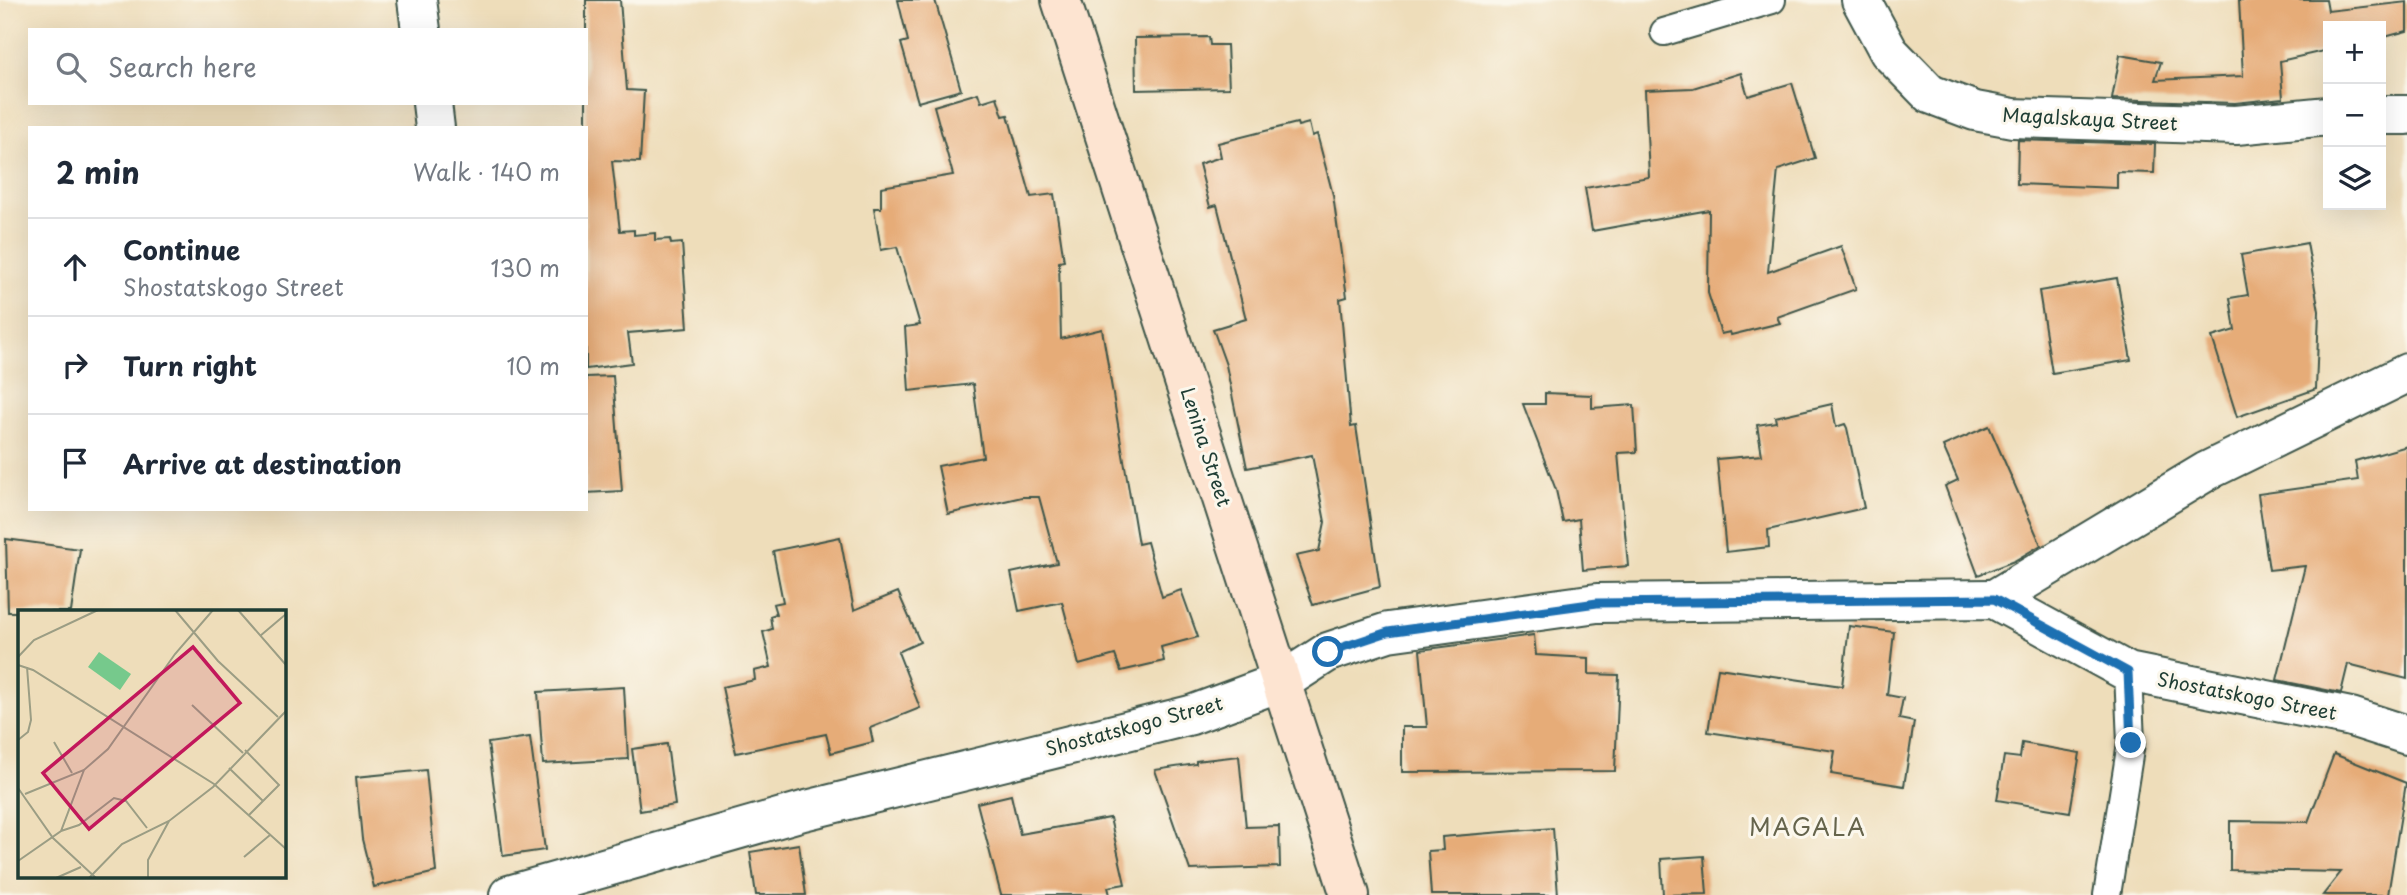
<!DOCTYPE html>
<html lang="en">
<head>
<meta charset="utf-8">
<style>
	:root { --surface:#fff; --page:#f6f6f7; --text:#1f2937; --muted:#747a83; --line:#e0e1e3 }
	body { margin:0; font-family:"Playpen Sans",sans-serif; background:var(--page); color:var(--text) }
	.controls { position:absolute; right:21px; top:21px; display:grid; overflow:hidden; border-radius:0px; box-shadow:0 7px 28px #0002 }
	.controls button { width:63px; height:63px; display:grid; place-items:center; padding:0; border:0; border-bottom:2px solid var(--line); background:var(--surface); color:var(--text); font:35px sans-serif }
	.stop { position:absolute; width:21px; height:21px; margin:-16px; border:5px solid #1f6fb2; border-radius:50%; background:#fff }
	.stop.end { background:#1f6fb2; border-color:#fff; box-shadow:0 2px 7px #0008 }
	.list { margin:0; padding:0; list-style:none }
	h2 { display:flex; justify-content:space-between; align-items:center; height:91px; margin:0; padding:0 28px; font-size:30px }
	h2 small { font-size:23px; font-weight:400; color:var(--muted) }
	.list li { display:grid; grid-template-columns:46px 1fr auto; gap:21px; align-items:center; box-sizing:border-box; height:98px; padding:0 28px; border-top:2px solid var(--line) }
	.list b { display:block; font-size:26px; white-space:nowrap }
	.list p { margin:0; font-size:23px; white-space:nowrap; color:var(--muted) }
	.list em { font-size:23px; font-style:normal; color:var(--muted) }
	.icon { flex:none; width:38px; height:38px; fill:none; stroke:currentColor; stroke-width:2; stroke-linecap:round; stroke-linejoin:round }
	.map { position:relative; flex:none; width:2407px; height:895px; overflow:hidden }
	.search { position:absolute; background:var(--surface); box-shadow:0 7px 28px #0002; left:28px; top:28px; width:560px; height:77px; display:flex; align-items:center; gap:18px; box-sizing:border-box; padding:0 24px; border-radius:0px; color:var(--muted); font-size:26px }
	.panel { position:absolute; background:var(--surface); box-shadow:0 7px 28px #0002; left:28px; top:126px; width:560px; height:385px; border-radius:0px }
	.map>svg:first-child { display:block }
	.building { fill:#e6ac78 }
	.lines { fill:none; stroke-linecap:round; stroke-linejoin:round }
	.lane-casing { stroke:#3e5548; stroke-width:30 }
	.street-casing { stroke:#3e5548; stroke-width:42 }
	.secondary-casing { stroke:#3e5548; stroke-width:42 }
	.lane { stroke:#fff; stroke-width:26 }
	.street { stroke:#fff; stroke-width:38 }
	.secondary { stroke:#fde4d1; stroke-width:38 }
	.route { stroke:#1f6fb2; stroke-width:9 }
	.labels { text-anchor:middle; stroke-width:6; stroke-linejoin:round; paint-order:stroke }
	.street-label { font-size:19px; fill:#1f3d34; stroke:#fbf7ec }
	.quarter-label { font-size:23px; letter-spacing:2px; fill:#65644c; stroke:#fbf7ec }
	.inset-road { fill:none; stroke:#9b9d84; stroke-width:2 }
	.view { fill:#c2185b; fill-opacity:0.15; stroke:#c2185b; stroke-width:3.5 }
	.inset-edge { fill:none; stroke:#1f3d34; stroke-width:3.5 }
</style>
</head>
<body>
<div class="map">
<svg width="2407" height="895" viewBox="0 0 2407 895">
	<rect width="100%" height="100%" fill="#fbf7ec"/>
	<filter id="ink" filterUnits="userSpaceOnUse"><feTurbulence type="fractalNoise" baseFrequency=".0143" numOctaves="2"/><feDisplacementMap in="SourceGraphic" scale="14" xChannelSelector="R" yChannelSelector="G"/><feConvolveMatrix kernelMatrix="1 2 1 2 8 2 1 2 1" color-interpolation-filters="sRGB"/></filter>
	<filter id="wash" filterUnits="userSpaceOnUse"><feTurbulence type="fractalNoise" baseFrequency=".00686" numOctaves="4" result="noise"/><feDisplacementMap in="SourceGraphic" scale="28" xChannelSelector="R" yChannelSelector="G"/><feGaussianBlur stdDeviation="1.57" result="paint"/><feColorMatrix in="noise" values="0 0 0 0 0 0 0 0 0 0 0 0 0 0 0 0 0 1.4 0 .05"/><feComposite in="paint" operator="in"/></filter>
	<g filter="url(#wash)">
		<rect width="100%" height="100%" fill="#eeddba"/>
		<g id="blocks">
			<g class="building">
				<path d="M586 0H620L627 90 644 91 640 162 612 161 620 231 634 230V235L655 233V240L670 239 671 244 682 243 688 328 628 333 632 363 586 369Z"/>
				<path d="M898 0H935L961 90 918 102 901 43 908 41Z"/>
				<path d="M2239 0H2326L2328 11 2407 2V31L2381 38V26H2328V50L2280 61 2283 98 2235 103 2112 99 2120 55 2161 62 2155 80 2243 76Z"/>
				<path d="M1209 37 1210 45H1227L1229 88 1136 90 1135 38Z"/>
				<path d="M1741 73 1748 96 1792 83 1815 158 1778 170 1768 272 1841 246 1856 289 1777 317 1780 323 1731 335 1730 332 1721 334 1708 293 1709 210 1592 231 1585 188 1649 177 1645 90 1693 88Z"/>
				<path d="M978 93 981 102 997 97 1003 116 1008 115 1031 197 1054 194 1064 261 1059 262 1061 339 1102 329 1138 544 1147 542 1162 597 1181 590 1198 637 1161 647 1164 661 1121 671 1115 655 1079 665 1062 602 1019 611 1011 573 1057 563 1039 497H1022L948 514 938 466 983 457 973 384 909 391 905 327 920 325 897 247 881 250 874 208H881V187L953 175 934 106Z"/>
				<path d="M1297 123 1298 126 1309 123 1312 136 1317 134 1333 195 1347 297 1340 299 1351 427 1356 426 1380 587 1313 605 1296 556 1319 551 1325 522 1312 455 1247 468 1226 365 1213 329 1246 319 1217 205 1210 207 1199 164 1221 157 1218 143Z"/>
				<path d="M2018 140 2155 144 2154 173 2117 172V188L2017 184Z"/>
				<path d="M2307 243 2319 311 2316 389 2237 417 2212 337 2235 330 2230 298 2248 295 2241 255Z"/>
				<path d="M2117 278 2131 360 2052 373 2039 291Z"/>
				<path d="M613 376 622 491 586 493V377Z"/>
				<path d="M1545 393 1592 395V408L1634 405 1637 452 1618 453 1628 566 1583 570 1579 519 1563 522 1556 490 1523 404H1545Z"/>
				<path d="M1832 404 1836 427 1845 424 1847 428 1864 508 1768 530 1769 547 1726 552 1717 459 1762 455 1757 425 1776 422 1775 417Z"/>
				<path d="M1989 426 2041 545 2014 561 1978 575 1945 486 1958 480 1943 446Z"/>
				<path d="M2407 446V679L2348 664 2341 693 2277 680 2305 566 2269 570 2258 494 2358 480 2355 461Z"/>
				<path d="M840 537 854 610 898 592 920 642 898 652 920 708 870 728 873 742 831 753 826 734 736 753 722 687 755 680 754 671 771 667 763 632 772 629 770 616 776 614 773 604 783 602 773 551Z"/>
				<path d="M6 539 80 549 71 612H8Z"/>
				<path d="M1849 626 1894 632 1887 695 1903 698 1899 719 1914 722 1904 786 1831 774 1835 751 1708 732 1718 668 1842 686Z"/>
				<path d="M1534 635 1536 655 1589 658V674L1619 675 1615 771 1402 772V727H1427L1420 650Z"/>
				<path d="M624 687 628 759 543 764 538 692Z"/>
				<path d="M530 737 545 850 503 856 488 743Z"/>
				<path d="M2022 743 2080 753 2070 812 1997 800 2004 756 2020 758Z"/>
				<path d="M667 744 675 805 640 811 632 749Z"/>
				<path d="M2334 754 2406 783 2388 895H2323L2341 872 2230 870V821L2308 822Z"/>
				<path d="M1239 756 1246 827 1279 826 1280 867 1190 870 1155 770 1196 764V761Z"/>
				<path d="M426 770 436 872 374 887 362 839 356 777Z"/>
				<path d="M1011 795 1020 834 1110 818 1125 884 1108 887 1110 895H1001L977 803Z"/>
				<path d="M1553 828 1558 895H1431L1428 851 1443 850 1442 837Z"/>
				<path d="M799 844 806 895H756L750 852Z"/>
				<path d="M1704 856 1707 894 1663 895 1661 859Z"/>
			</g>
		</g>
	</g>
	<g filter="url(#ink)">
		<use href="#blocks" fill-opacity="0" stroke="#3e5548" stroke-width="2"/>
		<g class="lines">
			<g class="lane-casing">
				<g id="lane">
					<path d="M1664 32 1772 0"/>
					<path d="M2107 895 2131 743 2128 672"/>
				</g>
			</g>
			<g class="street-casing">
				<g id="street">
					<path d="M417 0 421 30"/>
					<path d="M1861 0 1889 52 1930 94 1975 111 2013 118 2236 125 2328 116"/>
					<path d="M432 103 435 128"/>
					<path d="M2381 115H2407"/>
					<path d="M1994 599 2207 471 2407 373"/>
					<path d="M509 895 803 811 1191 715 1283 681 1328 652 1388 632 1597 603 1994 599 2128 672 2351 717 2407 735"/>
				</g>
			</g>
			<g class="secondary-casing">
				<path id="secondary" d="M1061 0 1350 895"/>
			</g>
			<use href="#lane" class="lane"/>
			<use href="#street" class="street"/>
			<use href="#secondary" class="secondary"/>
		</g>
	</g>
	<g class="lines" filter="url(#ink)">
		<path class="route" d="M1328 652 1388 632 1597 603 1994 599 2128 672 2131 743"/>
	</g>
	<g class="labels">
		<g class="street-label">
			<text transform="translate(2090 119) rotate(3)" y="7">Magalskaya Street</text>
			<text transform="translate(1206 447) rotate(72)" y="7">Lenina Street</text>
			<text transform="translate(2247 696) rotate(11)" y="7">Shostatskogo Street</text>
			<text transform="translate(1134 726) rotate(-15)" y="7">Shostatskogo Street</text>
		</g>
		<g class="quarter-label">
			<text x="1808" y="836">MAGALA</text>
		</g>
	</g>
	<g transform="translate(18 610)">
		<rect width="268" height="268" fill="#eeddba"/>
		<path d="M81 42 113 64 102 80 70 57Z" fill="#76c98c"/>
		<path class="inset-road" d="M157 0 200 51 260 107M220 0 268 55M242 26 268 4M0 47 16 30 80 0M0 55 15 60 196 174 268 239M174 95 225 143M0 130 10 122 13 110 9 57M36 132 54 163M227 140 261 175 231 205M211 158 245 191M0 178 35 228 78 268M7 184 66 160 90 139 157 44 195 0M43 221 61 215 96 188 108 191 129 218M226 247 252 225M0 251 43 221 66 160M38 268 63 257M71 268 104 234 151 211 195 177 268 101M130 268V250L151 211"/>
		<path class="view" d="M175 37 222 93 71 219 25 163Z"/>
		<rect width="268" height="268" class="inset-edge"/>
	</g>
</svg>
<div class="controls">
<button>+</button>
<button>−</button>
<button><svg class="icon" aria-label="layers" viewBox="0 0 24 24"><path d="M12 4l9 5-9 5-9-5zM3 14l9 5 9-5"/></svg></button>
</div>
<div class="stop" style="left:1328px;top:652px"></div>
<div class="stop end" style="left:2131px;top:743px"></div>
<div class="search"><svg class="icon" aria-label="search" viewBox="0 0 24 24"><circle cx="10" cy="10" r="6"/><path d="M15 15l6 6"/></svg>Search here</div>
<section class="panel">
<h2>2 min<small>Walk · 140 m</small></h2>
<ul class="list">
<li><svg class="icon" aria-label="ahead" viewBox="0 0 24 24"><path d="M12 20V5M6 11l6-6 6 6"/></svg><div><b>Continue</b><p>Shostatskogo Street</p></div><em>130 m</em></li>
<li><svg class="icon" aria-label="right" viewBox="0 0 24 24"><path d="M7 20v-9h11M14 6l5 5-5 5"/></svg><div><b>Turn right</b></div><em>10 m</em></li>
<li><svg class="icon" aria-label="arrive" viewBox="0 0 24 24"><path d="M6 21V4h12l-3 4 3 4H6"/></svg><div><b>Arrive at destination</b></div></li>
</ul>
</section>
</div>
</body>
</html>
